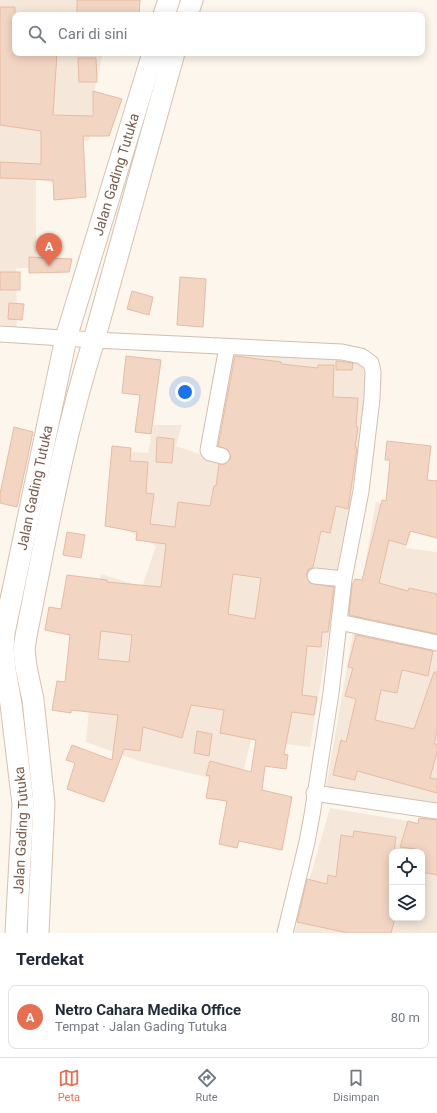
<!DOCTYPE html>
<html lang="id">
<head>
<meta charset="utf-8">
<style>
	:root { --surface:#fff; --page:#f2f2f3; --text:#1f2937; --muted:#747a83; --line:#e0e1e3; --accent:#e76f51 }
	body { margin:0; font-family:Roboto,sans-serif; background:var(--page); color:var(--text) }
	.controls { position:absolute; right:12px; bottom:12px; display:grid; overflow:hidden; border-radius:8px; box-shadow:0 2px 10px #0003 }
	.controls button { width:36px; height:36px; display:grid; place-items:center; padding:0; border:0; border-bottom:1px solid var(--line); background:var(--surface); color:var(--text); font:20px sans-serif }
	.you { position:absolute; left:185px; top:392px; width:14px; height:14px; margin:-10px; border:3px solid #fff; border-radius:50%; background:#1a73e8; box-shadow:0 0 0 6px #1a73e833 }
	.badge { display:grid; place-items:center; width:26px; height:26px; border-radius:50%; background:var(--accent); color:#fff; font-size:13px; font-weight:700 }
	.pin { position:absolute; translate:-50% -33px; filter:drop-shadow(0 1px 2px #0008) }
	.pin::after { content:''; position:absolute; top:21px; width:14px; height:12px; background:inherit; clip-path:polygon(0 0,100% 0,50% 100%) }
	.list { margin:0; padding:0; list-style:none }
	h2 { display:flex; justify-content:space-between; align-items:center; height:52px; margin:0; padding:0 16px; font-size:17px }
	h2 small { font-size:13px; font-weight:400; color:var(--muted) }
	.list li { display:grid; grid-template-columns:26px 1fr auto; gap:12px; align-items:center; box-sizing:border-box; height:64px; margin:0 8px 8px; padding:0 8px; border:1px solid var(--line); border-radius:8px }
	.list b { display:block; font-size:15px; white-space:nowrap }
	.list p { margin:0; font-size:13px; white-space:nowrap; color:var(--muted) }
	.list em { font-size:13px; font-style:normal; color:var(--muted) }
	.icon { flex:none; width:22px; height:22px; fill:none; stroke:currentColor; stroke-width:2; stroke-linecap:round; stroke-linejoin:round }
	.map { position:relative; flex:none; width:437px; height:933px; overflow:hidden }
	.search { position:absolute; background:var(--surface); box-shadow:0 2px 10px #0003; left:12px; right:12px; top:12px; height:44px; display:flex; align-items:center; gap:10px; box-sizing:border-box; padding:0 14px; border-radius:8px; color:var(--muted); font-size:15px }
	.sheet { height:124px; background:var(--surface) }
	nav { display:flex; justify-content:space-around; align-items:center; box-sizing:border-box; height:56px; border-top:1px solid var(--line); background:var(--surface); font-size:11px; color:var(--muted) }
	nav a { display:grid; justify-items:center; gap:2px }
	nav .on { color:var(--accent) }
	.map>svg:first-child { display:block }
	.residential { fill:#f5e8da; fill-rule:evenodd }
	.building { fill:#f3d5c3; stroke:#e6bba3; fill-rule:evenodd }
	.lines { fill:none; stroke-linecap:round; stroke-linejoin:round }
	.street-casing { stroke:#d1beb0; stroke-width:17 }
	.secondary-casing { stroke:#d6c0b0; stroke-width:23 }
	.street { stroke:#fff; stroke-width:15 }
	.secondary { stroke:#fff; stroke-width:21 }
	.labels { text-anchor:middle; stroke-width:3; stroke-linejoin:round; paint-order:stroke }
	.street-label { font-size:14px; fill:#7a5c4d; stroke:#fffaf3 }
</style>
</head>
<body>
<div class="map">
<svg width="437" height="933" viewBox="0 0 437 933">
	<rect width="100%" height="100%" fill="#fdf6ec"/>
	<g class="residential">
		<path d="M0 0H115L112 15H15V53H103L95 88 89 140 61 148 63 184 36 180V268H16L17 327 0 325Z"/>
		<path d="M222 352 374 361 310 747 251 740 240 785 139 761 86 742 101 574 142 587 156 546 111 522 122 451 148 453 153 425H182L176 446 223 462Z"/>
		<path d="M376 502 417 514 406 548 437 552V805L326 787Z"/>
		<path d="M330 808 432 825 437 860V933H294ZM392 852H422V918H392Z"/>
	</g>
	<g class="building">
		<path d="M77 0H140L139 15H77Z"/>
		<path d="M0 7H15V53H57L53 115 93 116V91L122 99 109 136H83L86 197 54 200 53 180 0 178V162L41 164V131L0 125Z"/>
		<path d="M78 58H96L97 82H79Z"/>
		<path d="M29 257 72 259 69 272 29 273Z"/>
		<rect x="0" y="272" width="20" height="18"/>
		<path d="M180 277 206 279 203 327 177 325Z"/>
		<path d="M132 291 153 297 149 315 127 309Z"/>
		<path d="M9 303 24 304 22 320 8 319Z"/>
		<path d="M126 356 161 360 151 434 135 432 140 395 122 393Z"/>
		<path d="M235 356 281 362V364L318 368V365H334L333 397 358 398 356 427H358L355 447 357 448 348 509 336 506 330 533 321 531 313 567 308 570 306 575 310 583 334 587 328 632H322L321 647 307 646 302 695 317 697 314 715 292 712 284 754 288 755 286 769 265 766 262 790 292 797 282 850 239 841 237 848 219 844 227 801 206 798 210 776 206 775 210 761 251 772 256 740 220 733 224 710 191 705 182 738 143 727 140 751 124 749 104 802 67 789 75 763 66 760 72 745 112 760 118 715 71 710V713L52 710 57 681 65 682 70 635 45 630 49 607 61 609 67 575 107 580V582L161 587 166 544 136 540 137 532 105 526 112 446 131 448 130 461 148 462 146 493 154 494 150 524 175 527 178 502 210 506 214 486H216L219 464H225L231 458 228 450 218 446ZM233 574 261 578 255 619 228 614ZM101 631 132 635 129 662 98 659Z"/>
		<path d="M336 361 353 363 352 370H336Z"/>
		<path d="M14 427 33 432 17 507 0 503V494Z"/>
		<path d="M157 437 174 439 172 463 156 462Z"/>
		<path d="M387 441 431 446 427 480 437 481V538L410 531 406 545 389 540 379 583 408 591 409 588 437 594V634L349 615 352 585 355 579 362 580 382 500 386 501 390 460H385Z"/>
		<path d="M67 532 85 535 81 558 63 555Z"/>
		<path d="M356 635 433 651 428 676 402 670 397 693 381 690 375 720 414 729 434 672H437V732L434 744H437V752L430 778 437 779V793L357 771 355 780 333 775 341 740 346 742 356 699 345 696 353 668 348 667Z"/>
		<path d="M197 731 212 734 209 756 194 753Z"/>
		<path d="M419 818 437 820V875L422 872V850L400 847 408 821 418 824Z"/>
		<path d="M354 831 396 837 394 852H392V918H395L391 933H348L297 922 307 879 327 884 328 875 336 877 341 835 353 837Z"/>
	</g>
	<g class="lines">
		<g class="street-casing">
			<g id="street">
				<path d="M0 334 94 340 342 352 361 356 371 363 373 372 372 399 361 491 344 579 331 693 312 815 307 842 285 933"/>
				<path d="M222 456 210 453 208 450 227 347"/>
				<path d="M315 576 344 579"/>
				<path d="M339 622 437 643"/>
				<path d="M314 793 437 811"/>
			</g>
		</g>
		<g class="secondary-casing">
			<g id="secondary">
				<path d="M164 15 169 0"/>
				<path d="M187 15 192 0"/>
				<path id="s1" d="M16 933 23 804 11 704 5 670 3 649 4 633 66 338 153 53"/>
				<path d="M38 933 44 803 33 700 26 667 24 649 26 636C46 537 63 437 94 340L174 53"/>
			</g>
		</g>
		<use href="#street" class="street"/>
		<use href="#secondary" class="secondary"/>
	</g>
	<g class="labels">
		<g class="street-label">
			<text dy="5" stroke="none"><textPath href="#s1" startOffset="774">Jalan Gading Tutuka</textPath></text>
			<text dy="5" stroke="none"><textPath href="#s1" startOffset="450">Jalan Gading Tutuka</textPath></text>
			<text dy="5" stroke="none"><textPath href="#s1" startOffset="103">Jalan Gading Tutuka</textPath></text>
		</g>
	</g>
</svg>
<div class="controls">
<button><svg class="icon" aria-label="locate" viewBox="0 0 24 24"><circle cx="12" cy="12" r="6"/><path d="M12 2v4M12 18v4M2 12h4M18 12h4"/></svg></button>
<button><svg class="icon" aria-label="layers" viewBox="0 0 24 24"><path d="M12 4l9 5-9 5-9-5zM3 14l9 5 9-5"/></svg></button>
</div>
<div class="you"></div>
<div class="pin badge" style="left:49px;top:266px">A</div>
<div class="search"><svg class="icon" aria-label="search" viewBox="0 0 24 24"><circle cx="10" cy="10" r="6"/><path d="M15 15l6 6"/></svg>Cari di sini</div>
</div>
<section class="sheet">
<h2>Terdekat<small></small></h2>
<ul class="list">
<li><span class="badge">A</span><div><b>Netro Cahara Medika Office</b><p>Tempat · Jalan Gading Tutuka</p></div><em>80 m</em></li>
</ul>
</section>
<nav>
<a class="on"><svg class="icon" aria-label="map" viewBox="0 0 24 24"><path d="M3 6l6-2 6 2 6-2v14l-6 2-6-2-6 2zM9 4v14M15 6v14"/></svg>Peta</a>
<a><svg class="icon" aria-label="directions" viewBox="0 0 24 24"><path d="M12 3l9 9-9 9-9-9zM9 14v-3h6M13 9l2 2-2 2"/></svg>Rute</a>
<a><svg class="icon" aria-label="saved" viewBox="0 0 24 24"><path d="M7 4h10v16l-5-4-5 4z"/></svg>Disimpan</a>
</nav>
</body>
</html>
